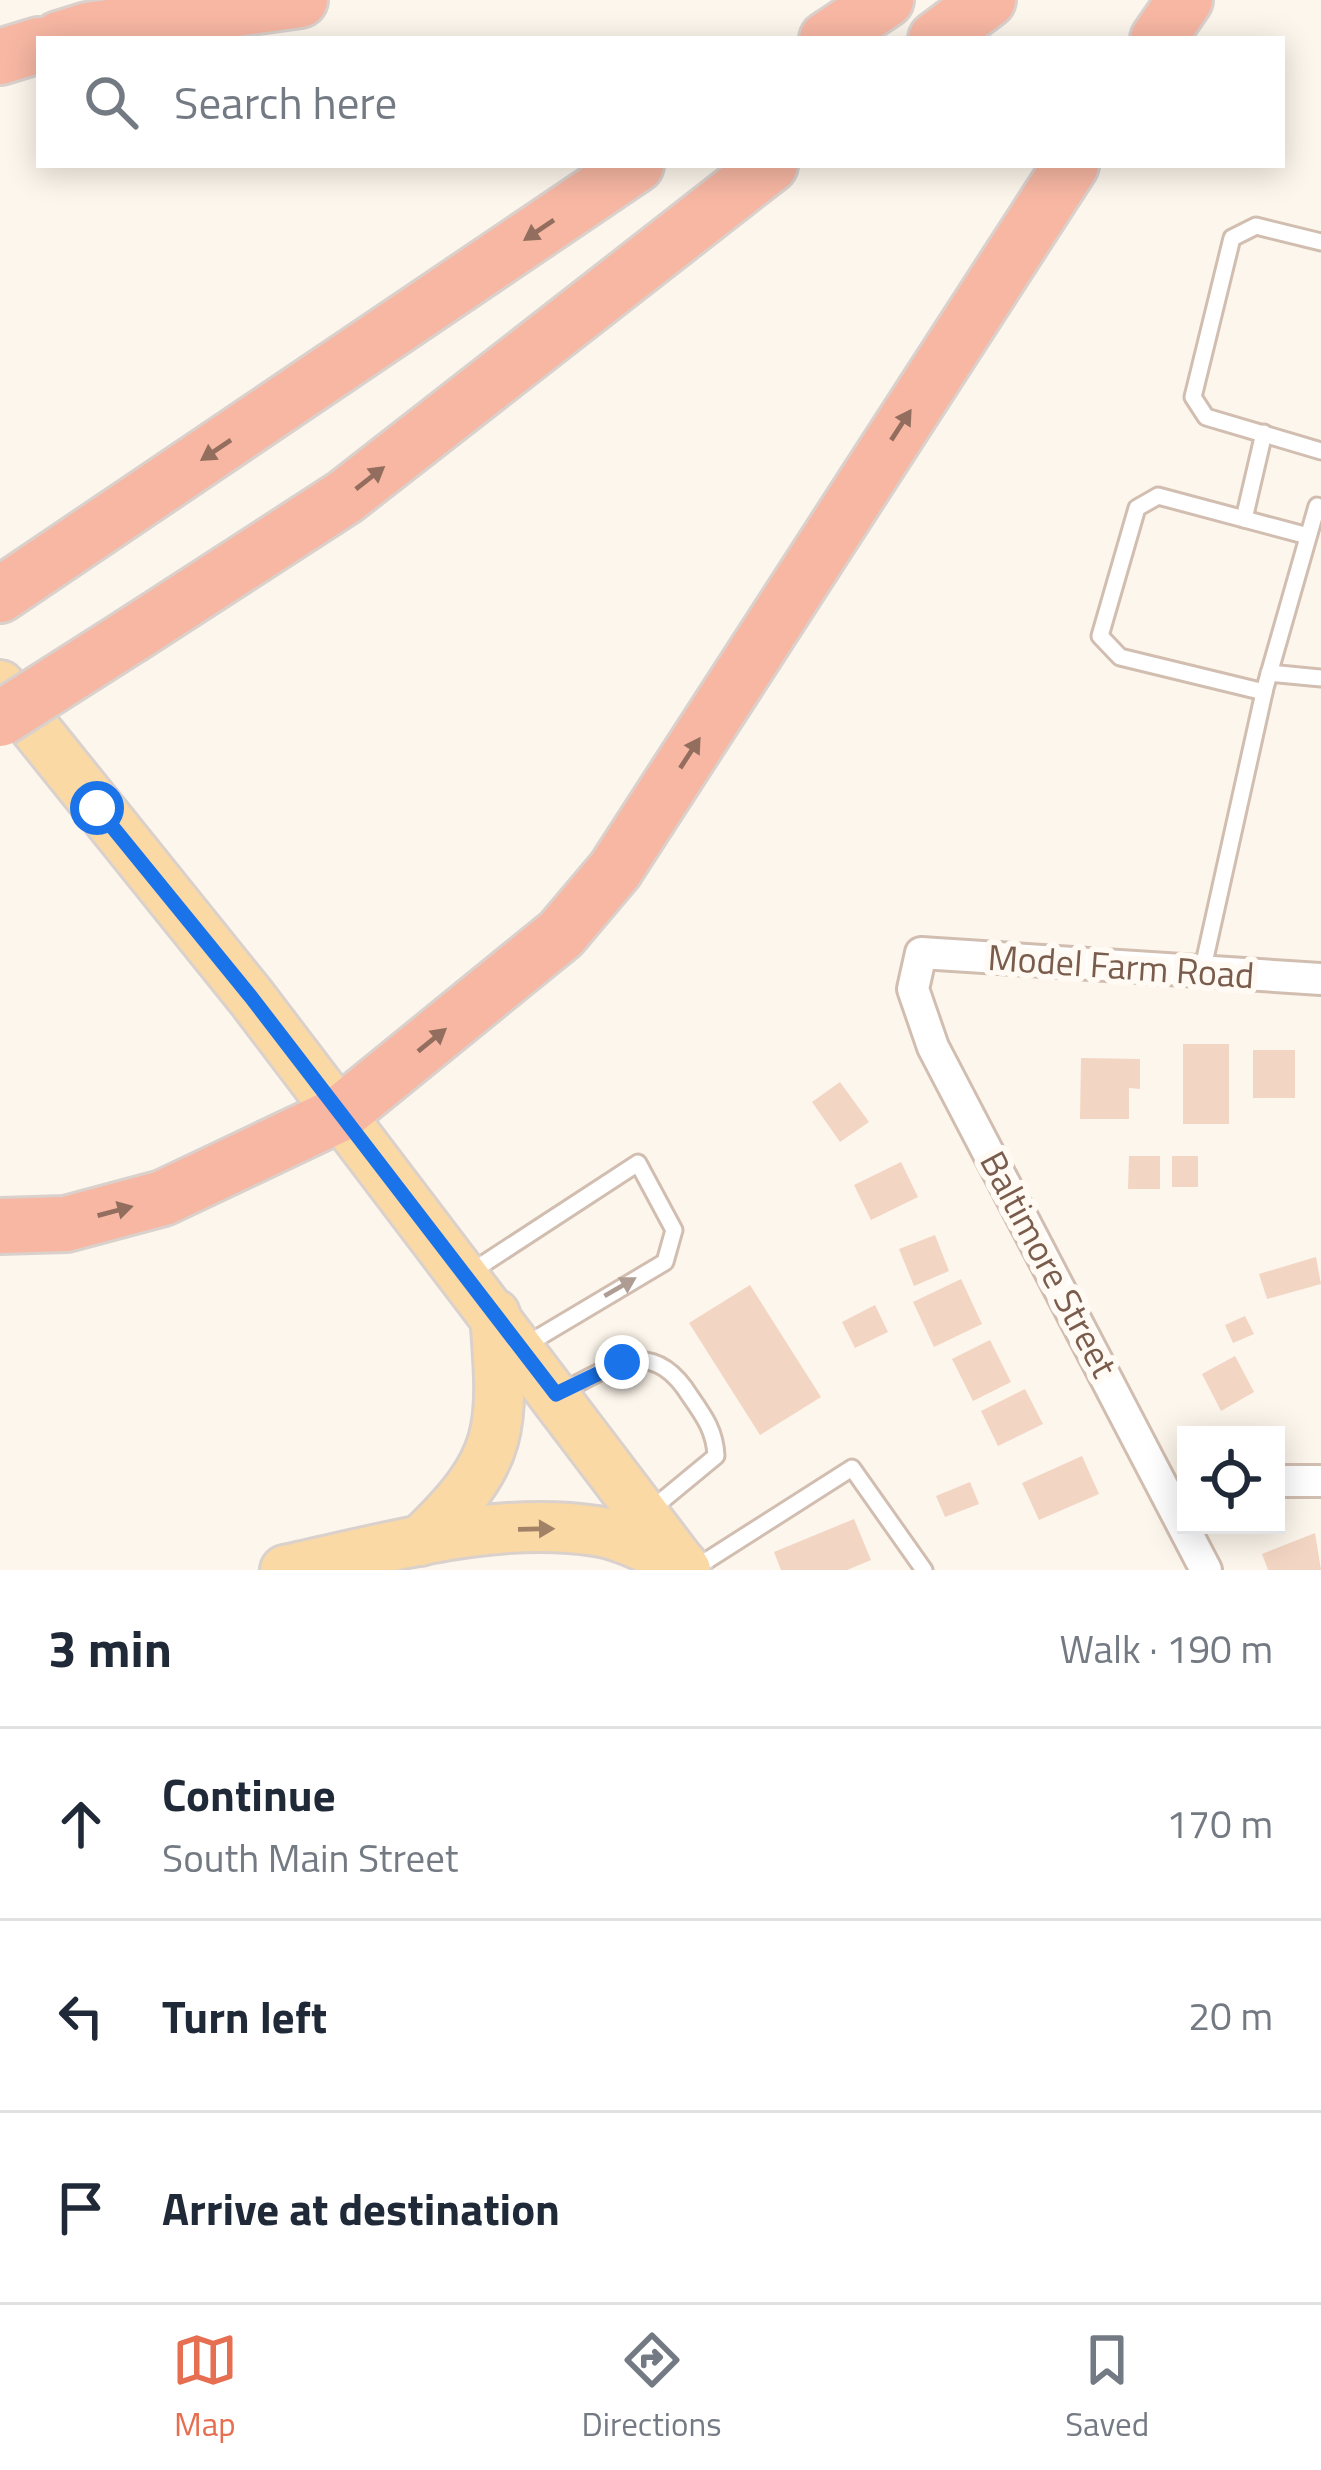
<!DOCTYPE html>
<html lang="en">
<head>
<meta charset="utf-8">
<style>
	:root { --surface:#fff; --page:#f2f2f3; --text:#1f2937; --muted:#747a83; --line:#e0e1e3; --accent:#e76f51 }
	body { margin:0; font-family:"Titillium Web",sans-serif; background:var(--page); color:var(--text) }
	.controls { position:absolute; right:36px; bottom:36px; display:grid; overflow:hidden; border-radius:0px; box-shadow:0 6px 30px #0003 }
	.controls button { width:108px; height:108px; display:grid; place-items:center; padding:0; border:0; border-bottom:3px solid var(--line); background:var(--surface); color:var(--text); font:60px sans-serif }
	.stop { position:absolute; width:36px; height:36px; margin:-27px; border:9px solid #1a73e8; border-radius:50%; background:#fff }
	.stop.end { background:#1a73e8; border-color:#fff; box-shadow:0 3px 12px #0008 }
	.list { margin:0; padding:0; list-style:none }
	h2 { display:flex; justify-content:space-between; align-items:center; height:156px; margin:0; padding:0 48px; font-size:51px }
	h2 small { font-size:39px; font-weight:400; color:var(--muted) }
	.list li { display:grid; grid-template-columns:78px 1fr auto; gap:36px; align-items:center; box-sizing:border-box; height:192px; padding:0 48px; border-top:3px solid var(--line) }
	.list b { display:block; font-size:45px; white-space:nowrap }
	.list p { margin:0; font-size:39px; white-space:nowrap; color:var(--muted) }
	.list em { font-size:39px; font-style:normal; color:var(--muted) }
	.icon { flex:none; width:66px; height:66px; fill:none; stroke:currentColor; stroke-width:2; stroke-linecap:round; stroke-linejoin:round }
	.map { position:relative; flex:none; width:1321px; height:1570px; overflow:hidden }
	.search { position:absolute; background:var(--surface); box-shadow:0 6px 30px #0003; left:36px; right:36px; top:36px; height:132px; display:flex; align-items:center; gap:30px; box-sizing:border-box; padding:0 42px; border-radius:0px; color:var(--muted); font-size:45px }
	.sheet { height:732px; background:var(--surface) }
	nav { display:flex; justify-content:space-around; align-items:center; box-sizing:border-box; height:168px; border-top:3px solid var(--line); background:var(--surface); font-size:33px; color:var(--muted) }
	nav a { display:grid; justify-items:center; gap:6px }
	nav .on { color:var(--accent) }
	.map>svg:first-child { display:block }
	.building { fill:#f3d5c3 }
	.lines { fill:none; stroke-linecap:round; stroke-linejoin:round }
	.lane-casing { stroke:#d1beb0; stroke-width:21 }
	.street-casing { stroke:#d1beb0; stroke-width:36 }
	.primary-casing { stroke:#dad1cd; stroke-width:54 }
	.highway-casing { stroke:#dad1cd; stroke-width:60 }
	.lane { stroke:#fff; stroke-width:15 }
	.street { stroke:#fff; stroke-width:30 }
	.primary { stroke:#fbd9a5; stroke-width:48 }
	.highway { stroke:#f7b7a3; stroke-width:54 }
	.highway-bridge-casing { stroke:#dad1cd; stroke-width:60; stroke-linecap:butt }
	.highway-bridge { stroke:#f7b7a3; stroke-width:54 }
	.oneway { fill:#936e5e }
	.oneway2 { fill:#af9d94 }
	.oneway3 { fill:#a18267 }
	.route { stroke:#1a73e8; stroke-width:15 }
	.labels { text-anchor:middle; stroke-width:12; stroke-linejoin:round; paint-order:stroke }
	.street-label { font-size:36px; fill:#7a5c4d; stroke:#fffaf3 }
</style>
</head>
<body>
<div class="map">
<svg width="1321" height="1570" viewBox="0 0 1321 1570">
	<rect width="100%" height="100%" fill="#fdf6ec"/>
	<g class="building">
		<rect x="1183" y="1044" width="46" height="80"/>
		<rect x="1253" y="1050" width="42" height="48"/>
		<path d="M1081 1058 1140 1059V1089L1129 1088V1119H1080Z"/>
		<path d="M840 1082 869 1122 840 1142 812 1102Z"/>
		<path d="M1129 1156H1160V1189H1128Z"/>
		<rect x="1172" y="1156" width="26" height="31"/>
		<path d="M901 1162 918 1197 871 1220 854 1185Z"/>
		<path d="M935 1235 949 1271 914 1286 899 1249Z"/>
		<path d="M1316 1257 1321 1284 1267 1299 1259 1274Z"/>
		<path d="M961 1279 982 1324 934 1347 913 1302Z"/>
		<path d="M750 1285 821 1397 760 1435 689 1323Z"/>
		<path d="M875 1305 888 1332 855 1348 842 1322Z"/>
		<path d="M1245 1316 1254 1334 1233 1343 1225 1325Z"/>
		<path d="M990 1340 1011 1382 973 1401 952 1359Z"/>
		<path d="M1235 1356 1254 1392 1221 1411 1202 1374Z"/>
		<path d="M1025 1389 1043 1424 998 1446 981 1411Z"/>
		<path d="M1082 1456 1099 1494 1039 1520 1022 1483Z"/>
		<path d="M970 1482 979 1504 945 1517 936 1496Z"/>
		<path d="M854 1519 871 1560 847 1570H781L774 1552Z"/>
		<path d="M1315 1533 1321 1570H1268L1262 1554Z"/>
	</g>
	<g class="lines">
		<g class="lane-casing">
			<g id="lane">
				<path d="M1321 242 1256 226 1232 238 1193 397 1206 417 1321 451"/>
				<path d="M1244 519 1264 433"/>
				<path d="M1269 673 1321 678"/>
				<path d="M1264 692 1120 657 1100 636 1137 508 1158 496 1308 536"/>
				<path d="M1202 972 1265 688 1317 506"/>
				<path d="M471 1272 638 1163 674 1230 665 1262 524 1346"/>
				<path d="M559 1393C612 1367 651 1334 690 1396 704 1416 715 1431 716 1456L647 1513"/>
				<path d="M692 1570 852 1468 924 1570"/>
			</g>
		</g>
		<g class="street-casing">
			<g id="street">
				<path d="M1276 1481H1321"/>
				<path d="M1206 1570 933 1047 913 989 921 953 1321 979"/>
			</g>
		</g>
		<g class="primary-casing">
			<g id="primary">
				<path d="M0 685 251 997 686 1570"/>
				<path d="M420 1541C506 1459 504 1430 495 1314"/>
				<path d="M285 1570C384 1549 494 1515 596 1531 625 1535 655 1553 682 1564"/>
			</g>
		</g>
		<g class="highway-casing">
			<g id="highway">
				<path d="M59 39 88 30 300 0"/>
				<path d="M827 39 886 0"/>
				<path d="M936 39 988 0"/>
				<path d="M1158 39 1185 0"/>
				<path d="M0 57 39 45"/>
				<path d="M0 595 636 165"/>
				<path d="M132 635 345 497 770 165"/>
				<path d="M0 1226 66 1224 163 1198 340 1114 561 934 615 870 1071 165"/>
			</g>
		</g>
		<use href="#lane" class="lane"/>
		<use href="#street" class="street"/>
		<use href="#primary" class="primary"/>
		<use href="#highway" class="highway"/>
		<g class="highway-bridge-casing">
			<path id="highway-bridge" d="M0 719 132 635"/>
		</g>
		<use href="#highway-bridge" class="highway-bridge"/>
	</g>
	<defs><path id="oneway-solid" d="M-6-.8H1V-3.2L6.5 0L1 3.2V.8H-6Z" transform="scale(3)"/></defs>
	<g class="oneway">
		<use href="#oneway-solid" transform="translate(539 230) rotate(146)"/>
		<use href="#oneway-solid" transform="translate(901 425) rotate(-57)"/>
		<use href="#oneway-solid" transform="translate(216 450) rotate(146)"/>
		<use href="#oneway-solid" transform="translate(370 478) rotate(-38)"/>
		<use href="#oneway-solid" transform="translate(690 753) rotate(-57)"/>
		<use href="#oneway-solid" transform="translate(432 1040) rotate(-39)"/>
		<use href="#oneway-solid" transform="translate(115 1211) rotate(-15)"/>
	</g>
	<use class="oneway2" href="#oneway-solid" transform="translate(620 1287) rotate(-30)"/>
	<use class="oneway3" href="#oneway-solid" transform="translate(536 1529) rotate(-1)"/>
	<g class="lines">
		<path class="route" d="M97 808 251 997 556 1394 622 1362"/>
	</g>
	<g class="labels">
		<g class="street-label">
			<text transform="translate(1121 966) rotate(4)" y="13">Model Farm Road</text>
			<text transform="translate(1049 1264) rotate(62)" y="13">Baltimore Street</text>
		</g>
	</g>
</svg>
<div class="controls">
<button><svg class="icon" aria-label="locate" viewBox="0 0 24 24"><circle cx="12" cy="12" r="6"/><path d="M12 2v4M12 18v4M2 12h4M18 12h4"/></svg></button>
</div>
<div class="stop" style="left:97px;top:808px"></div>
<div class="stop end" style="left:622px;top:1362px"></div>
<div class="search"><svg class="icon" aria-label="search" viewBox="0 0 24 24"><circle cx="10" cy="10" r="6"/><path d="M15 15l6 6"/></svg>Search here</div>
</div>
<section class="sheet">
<h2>3 min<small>Walk · 190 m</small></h2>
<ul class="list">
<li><svg class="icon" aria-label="ahead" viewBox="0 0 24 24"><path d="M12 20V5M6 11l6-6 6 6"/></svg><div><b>Continue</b><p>South Main Street</p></div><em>170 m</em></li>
<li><svg class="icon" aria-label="left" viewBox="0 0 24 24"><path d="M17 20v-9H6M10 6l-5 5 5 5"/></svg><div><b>Turn left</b></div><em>20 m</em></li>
<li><svg class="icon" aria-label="arrive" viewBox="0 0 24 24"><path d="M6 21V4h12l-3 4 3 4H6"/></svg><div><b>Arrive at destination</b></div></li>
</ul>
</section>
<nav>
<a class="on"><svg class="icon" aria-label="map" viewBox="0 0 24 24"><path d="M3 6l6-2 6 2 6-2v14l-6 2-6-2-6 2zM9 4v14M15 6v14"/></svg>Map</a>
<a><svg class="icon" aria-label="directions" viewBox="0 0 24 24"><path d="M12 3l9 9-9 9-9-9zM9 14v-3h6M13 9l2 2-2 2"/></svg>Directions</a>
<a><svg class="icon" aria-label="saved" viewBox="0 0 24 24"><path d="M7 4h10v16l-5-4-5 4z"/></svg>Saved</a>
</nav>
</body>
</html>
